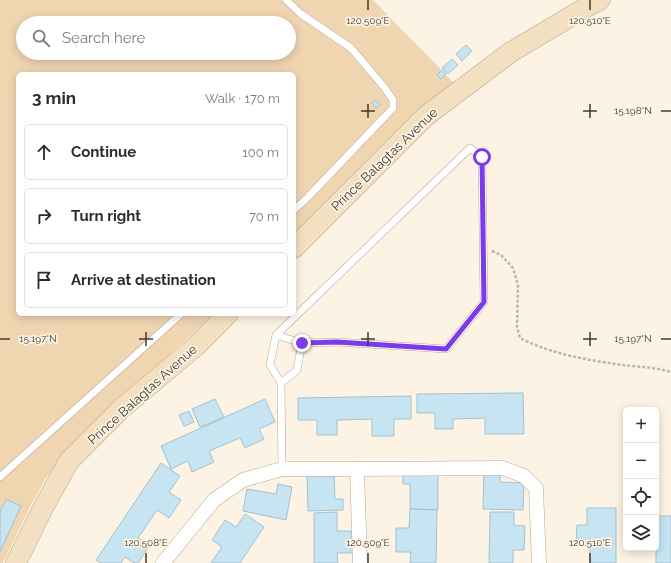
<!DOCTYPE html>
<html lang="en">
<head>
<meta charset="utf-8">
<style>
	:root { --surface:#fff; --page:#f2f2f3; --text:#2b2b33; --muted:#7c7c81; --line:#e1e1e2 }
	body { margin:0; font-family:Raleway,sans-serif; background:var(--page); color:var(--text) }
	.controls { position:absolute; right:12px; bottom:12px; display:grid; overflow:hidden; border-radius:6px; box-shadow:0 2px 10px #0003 }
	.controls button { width:36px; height:36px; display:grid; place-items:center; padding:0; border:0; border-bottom:1px solid var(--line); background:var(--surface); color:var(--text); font:20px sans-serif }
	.stop { position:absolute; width:12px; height:12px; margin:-9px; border:3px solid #7c3aed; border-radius:50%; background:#fff }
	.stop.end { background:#7c3aed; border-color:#fff; box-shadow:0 1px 4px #0008 }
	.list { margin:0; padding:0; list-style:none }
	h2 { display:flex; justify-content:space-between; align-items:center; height:52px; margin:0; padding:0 16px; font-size:17px }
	h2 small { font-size:13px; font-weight:400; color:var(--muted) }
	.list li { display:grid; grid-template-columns:26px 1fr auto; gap:12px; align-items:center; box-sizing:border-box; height:56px; margin:0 8px 8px; padding:0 8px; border:1px solid var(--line); border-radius:6px }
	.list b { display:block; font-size:15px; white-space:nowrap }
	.list em { font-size:13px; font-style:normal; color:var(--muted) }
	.icon { flex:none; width:22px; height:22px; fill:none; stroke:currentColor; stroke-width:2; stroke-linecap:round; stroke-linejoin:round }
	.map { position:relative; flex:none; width:671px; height:563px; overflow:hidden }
	.search { position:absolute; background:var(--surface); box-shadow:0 2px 10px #0003; left:16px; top:16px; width:280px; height:44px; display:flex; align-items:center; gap:10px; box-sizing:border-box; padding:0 14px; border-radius:22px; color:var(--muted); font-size:15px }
	.panel { position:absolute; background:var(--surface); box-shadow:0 2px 10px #0003; left:16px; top:72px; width:280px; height:244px; border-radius:6px }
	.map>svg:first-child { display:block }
	.green { fill:#f0d5b1; fill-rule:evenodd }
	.building { fill:#c7e4f2; stroke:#a4c1ce }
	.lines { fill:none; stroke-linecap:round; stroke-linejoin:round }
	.lane-casing { stroke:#b6a690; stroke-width:8 }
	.street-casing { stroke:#b6a690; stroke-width:15 }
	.secondary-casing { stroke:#b6a690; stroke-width:21 }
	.path { stroke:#beb5a8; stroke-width:2.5; stroke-dasharray:3 2; stroke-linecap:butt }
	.lane { stroke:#fff; stroke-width:7 }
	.street { stroke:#fff; stroke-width:14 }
	.secondary { stroke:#f3e0c1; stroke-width:20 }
	.route { stroke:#7c3aed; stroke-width:5 }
	.ticks { fill:none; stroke:#413a31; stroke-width:1.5 }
	.labels { text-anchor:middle; stroke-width:3.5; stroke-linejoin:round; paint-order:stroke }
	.street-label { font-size:13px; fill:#413a31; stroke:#fdf3e5 }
	.ticks-label { font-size:10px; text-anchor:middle; fill:#413a31; stroke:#fdf3e5; stroke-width:3.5; stroke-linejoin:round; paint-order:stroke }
</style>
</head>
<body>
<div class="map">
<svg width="671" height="563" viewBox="0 0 671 563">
	<rect width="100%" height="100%" fill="#fdf3e5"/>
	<path class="green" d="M0 0H373L455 84 386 141 294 234V74H18V314H214L91 426 68 451 46 478 30 507 3 563H0ZM23 23H289V53H23Z"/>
	<g class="building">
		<path d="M466 45 472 51 462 61 456 54Z"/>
		<path d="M452 59 458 65 448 74 442 68Z"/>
		<path d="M442 70 446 74 441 79 437 75Z"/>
		<path d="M375 100 380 105 376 108 372 103Z"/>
		<path d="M523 393 524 434H485V418L453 419V429H435V413H417V394Z"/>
		<path d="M411 396V419H394V436H372V419L337 420V435H317V420H298V398Z"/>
		<path d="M215 399 224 417 200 427 192 409Z"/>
		<path d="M265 399 275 422 259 429 264 439 245 448 240 438 209 451 214 462 192 472 188 461 171 469 161 446Z"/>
		<path d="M189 411 194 422 184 426 179 415Z"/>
		<path d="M161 463 180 476 169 492 181 500 169 518 157 510 138 538 149 546 138 563H134L125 557 121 563H101L96 560Z"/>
		<path d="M307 470H334L335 499H343V510L308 511Z"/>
		<path d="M403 470 438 471V510L410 509V484H403Z"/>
		<path d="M484 470 500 471V482L524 483 523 510 483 509Z"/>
		<path d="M278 484 292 487 286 520 243 511 247 489 276 494Z"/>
		<path d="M6 499 21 506 0 552V512Z"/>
		<path d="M587 508H616V563H590V546H576L577 525H587Z"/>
		<path d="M410 509 437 510 436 563H410L411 552H396V528H409Z"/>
		<path d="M337 512V531H351V553H337L338 563H314V513Z"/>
		<path d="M490 512H514V525L525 526 524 550H513V563H489Z"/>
		<path d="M245 514 264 527 240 563H211L222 547 212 540 225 520 236 527Z"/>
		<rect x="656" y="516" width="15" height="47"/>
	</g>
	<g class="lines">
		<g class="lane-casing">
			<g id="lane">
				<path d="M286 0 301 14 351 48 384 87 393 100V108L308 197 294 210"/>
				<path d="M276 335 302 343 337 342 446 349 484 302 482 157 470 148 276 335 270 365 281 383"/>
				<path d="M282 469 281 383 297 370 302 343"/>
				<path d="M0 477 181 314"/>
			</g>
		</g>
		<g class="street-casing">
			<g id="street">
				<path d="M163 563 214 500 243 480 282 469H357"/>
				<path d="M360 563 357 469 503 468 524 476 536 488 539 563"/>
			</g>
		</g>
		<g class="secondary-casing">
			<g id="secondary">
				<path d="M294 248 426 116 511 52 590 5 600 0"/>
				<path d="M16 563 43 508 69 461 121 409 195 347 228 314"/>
			</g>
		</g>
		<path class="path" d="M492 251 501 255 513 268 518 285 517 327 520 338C551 354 588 360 622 365 638 367 655 367 671 372"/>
		<use href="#lane" class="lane"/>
		<use href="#street" class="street"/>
		<use href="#secondary" class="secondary"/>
	</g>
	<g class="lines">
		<path class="route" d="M302 343 337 342 446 349 484 302 482 157"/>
	</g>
	<path class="ticks" d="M368 0V10M590 0V10M368 104V118M590 104V118M361 111H375M583 111H597M661 111H671M146 332V346M368 332V346M590 332V346M0 339H10M139 339H153M361 339H375M583 339H597M661 339H671M146 553V563M368 553V563M590 553V563"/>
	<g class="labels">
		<g class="street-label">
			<text transform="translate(384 159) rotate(-44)" y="5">Prince Balagtas Avenue</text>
			<text transform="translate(142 394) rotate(-42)" y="5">Prince Balagtas Avenue</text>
		</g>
	</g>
	<g class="ticks-label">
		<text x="368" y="24">120.509°E</text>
		<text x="590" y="24">120.510°E</text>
		<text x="633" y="114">15.198°N</text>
		<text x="38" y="342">15.197°N</text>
		<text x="633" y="342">15.197°N</text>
		<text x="146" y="546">120.508°E</text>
		<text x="368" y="546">120.509°E</text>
		<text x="590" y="546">120.510°E</text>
	</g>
</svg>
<div class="controls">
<button>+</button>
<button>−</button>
<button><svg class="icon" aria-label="locate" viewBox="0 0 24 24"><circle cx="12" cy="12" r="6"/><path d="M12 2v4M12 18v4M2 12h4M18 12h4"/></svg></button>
<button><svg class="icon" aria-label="layers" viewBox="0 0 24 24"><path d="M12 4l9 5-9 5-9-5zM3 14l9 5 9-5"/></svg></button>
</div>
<div class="stop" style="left:482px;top:157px"></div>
<div class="stop end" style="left:302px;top:343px"></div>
<div class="search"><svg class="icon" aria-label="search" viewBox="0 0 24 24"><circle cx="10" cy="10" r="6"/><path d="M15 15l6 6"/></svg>Search here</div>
<section class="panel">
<h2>3 min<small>Walk · 170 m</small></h2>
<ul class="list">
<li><svg class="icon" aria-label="ahead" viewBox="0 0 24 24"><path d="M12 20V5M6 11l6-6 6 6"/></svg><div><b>Continue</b></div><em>100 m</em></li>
<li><svg class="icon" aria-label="right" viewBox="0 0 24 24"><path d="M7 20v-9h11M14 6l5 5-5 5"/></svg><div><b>Turn right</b></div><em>70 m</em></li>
<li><svg class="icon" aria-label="arrive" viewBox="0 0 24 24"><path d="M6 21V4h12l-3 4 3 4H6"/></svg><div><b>Arrive at destination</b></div></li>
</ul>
</section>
</div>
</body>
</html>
